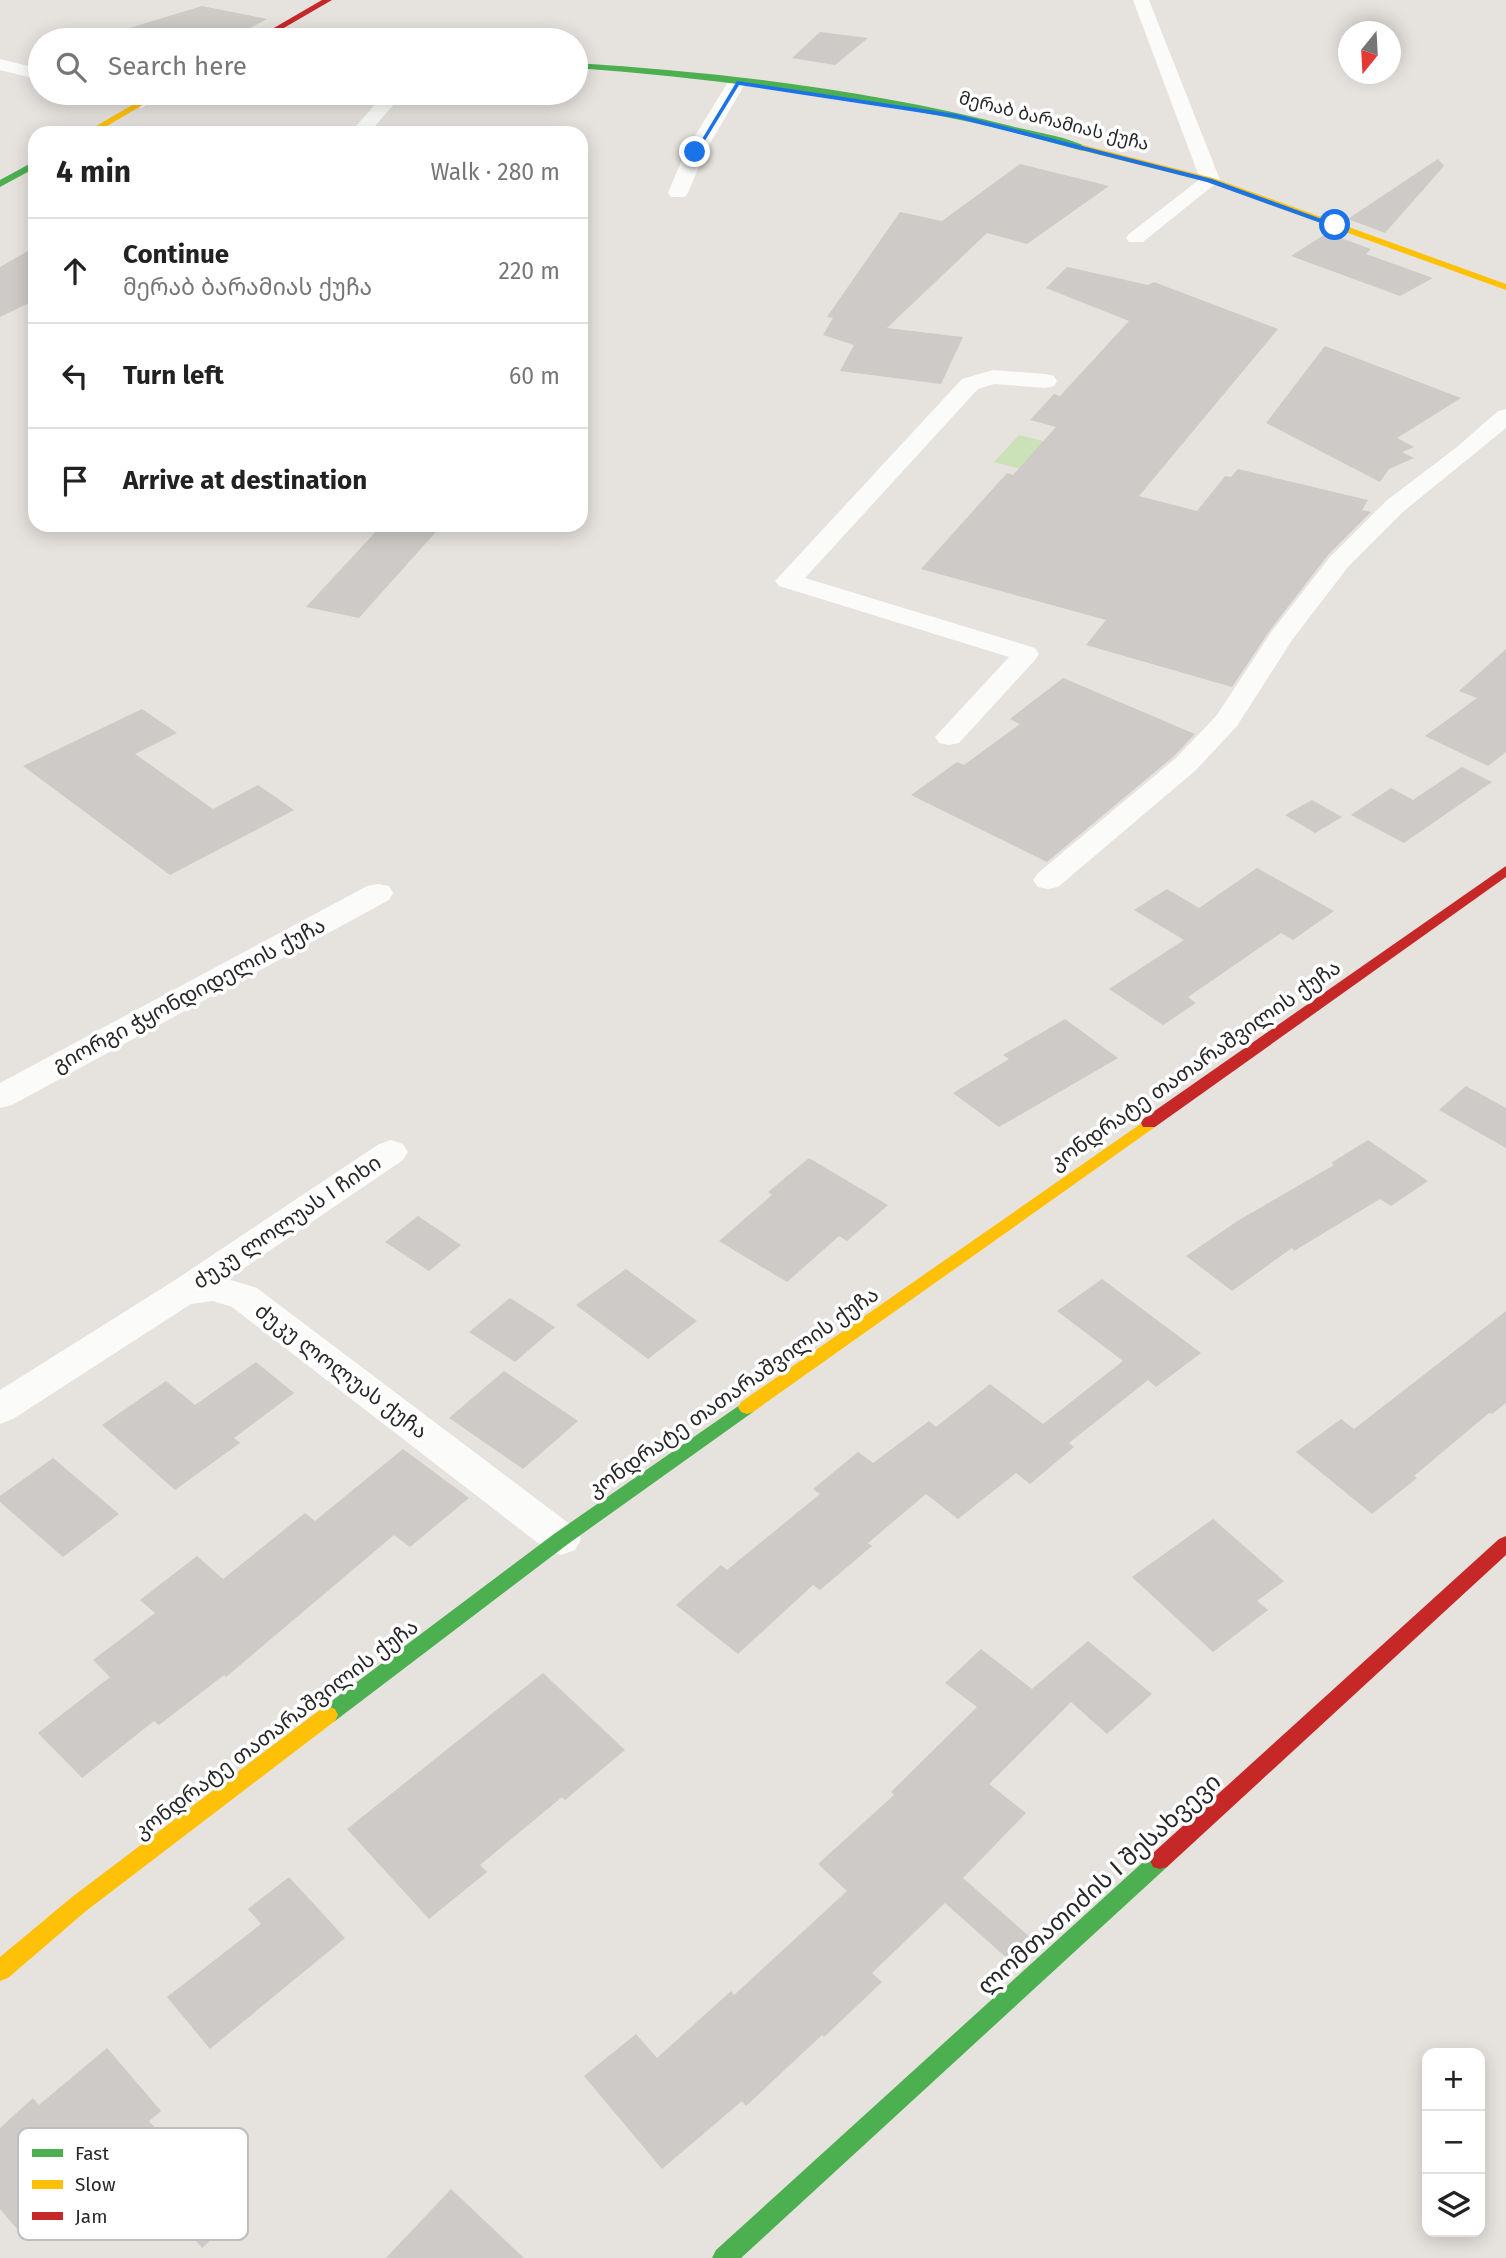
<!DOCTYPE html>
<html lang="en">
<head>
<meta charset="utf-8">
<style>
	:root { --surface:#fff; --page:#f6f6f6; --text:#222; --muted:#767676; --line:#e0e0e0 }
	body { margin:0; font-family:"Fira Sans","Noto Sans Georgian",sans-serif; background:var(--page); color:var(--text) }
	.controls { position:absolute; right:21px; bottom:21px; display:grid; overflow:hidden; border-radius:14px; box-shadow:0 4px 18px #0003 }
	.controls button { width:63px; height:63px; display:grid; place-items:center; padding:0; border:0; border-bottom:2px solid var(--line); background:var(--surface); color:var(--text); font:35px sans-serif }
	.compass { position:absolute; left:1338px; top:21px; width:63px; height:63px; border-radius:50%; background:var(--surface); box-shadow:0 4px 18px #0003; rotate:198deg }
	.stop { position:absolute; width:21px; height:21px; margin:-16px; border:5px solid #1a73e8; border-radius:50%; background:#fff }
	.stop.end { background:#1a73e8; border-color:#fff; box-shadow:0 2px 7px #0008 }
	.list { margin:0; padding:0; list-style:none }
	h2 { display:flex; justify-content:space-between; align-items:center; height:91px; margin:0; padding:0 28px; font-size:30px }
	h2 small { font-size:23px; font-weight:400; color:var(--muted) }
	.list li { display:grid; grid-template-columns:46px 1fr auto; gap:21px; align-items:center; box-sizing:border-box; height:105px; padding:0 28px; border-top:2px solid var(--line) }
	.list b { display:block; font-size:26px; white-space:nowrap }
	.list p { margin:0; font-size:23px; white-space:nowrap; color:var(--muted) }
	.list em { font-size:23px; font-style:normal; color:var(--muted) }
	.icon { flex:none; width:38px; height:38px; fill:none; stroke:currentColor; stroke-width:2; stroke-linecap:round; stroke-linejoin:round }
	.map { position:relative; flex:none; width:1506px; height:2258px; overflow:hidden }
	.search { position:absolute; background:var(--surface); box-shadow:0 4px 18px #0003; left:28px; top:28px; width:560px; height:77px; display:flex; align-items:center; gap:18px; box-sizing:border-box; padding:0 24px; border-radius:38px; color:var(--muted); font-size:26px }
	.panel { position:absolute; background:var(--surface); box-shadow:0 4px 18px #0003; left:28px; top:126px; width:560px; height:406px; border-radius:21px }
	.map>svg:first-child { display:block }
	.green { fill:#cbe1b7 }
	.building { fill:#cdcac7 }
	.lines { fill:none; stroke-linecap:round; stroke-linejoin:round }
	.street { fill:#fbfbfa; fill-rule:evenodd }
	.fast { fill:#4caf50; fill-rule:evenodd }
	.slow { fill:#ffc107; fill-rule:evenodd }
	.jam { fill:#c62828; fill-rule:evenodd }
	.route { fill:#1a73e8 }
	.labels { text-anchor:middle; stroke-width:7; stroke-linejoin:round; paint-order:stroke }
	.far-street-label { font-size:18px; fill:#282828; stroke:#fff }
	.street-label { font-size:21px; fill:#282828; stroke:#fff }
	.near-street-label { font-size:24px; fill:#282828; stroke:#fff }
	.key { fill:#fff; stroke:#bebebe; stroke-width:2 }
	.key-label { font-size:19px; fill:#282828 }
</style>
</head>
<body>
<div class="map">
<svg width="1506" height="2258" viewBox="0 0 1506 2258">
	<rect width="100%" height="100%" fill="#e6e2de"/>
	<path class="green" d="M1019 435 1159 470 1135 498 994 462Z"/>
	<g class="building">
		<path d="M202 6 267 19 228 40H114L113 33Z"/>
		<path d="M820 32 868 38 835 65 792 58Z"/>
		<path d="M1438 159 1444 166 1385 233 1348 219Z"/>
		<path d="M1020 164 1109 186 1027 244 987 233 887 328 963 337 941 384 840 371 854 345 823 335 833 318 827 317 900 212 942 221Z"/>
		<path d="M1327 233 1371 249 1366 254 1433 278 1400 296 1291 256Z"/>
		<path d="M35 247V300L0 317V267Z"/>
		<path d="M1067 267 1148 285 1154 282 1278 329 1139 496 1197 511 1225 476 1231 477 1238 469 1368 500 1362 510 1371 512 1328 555 1270 630 1232 687 1086 645 1106 620 921 569 1007 473 1013 475 1056 427 1030 420 1054 394 1060 396 1129 321 1046 288Z"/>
		<path d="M1325 346 1461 398 1397 438 1414 447 1402 452 1414 458 1389 469 1380 482 1266 423Z"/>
		<path d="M382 525H442L359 618 306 607Z"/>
		<path d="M1506 649V752L1488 766 1425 736 1477 698 1459 691Z"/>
		<path d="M1063 678 1195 734 1174 756 1047 862 911 795 957 762 964 765 1020 724 1010 719Z"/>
		<path d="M142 709 177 733 135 754 213 809 258 785 294 810 170 875 23 766Z"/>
		<path d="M1462 767 1492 782 1404 843 1351 815 1391 788 1413 800Z"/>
		<path d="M1312 800 1342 817 1315 833 1285 815Z"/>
		<path d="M1257 868 1334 911 1293 940 1281 933 1188 997 1196 1003 1163 1025 1109 989 1184 940 1134 910 1167 889 1199 908Z"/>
		<path d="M1065 1019 1118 1058 999 1127 953 1093 1009 1059 1003 1055Z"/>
		<path d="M1466 1086 1506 1108V1148L1439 1110Z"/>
		<path d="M1368 1140 1428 1181 1391 1206 1380 1199 1294 1251 1292 1248 1232 1291 1186 1256 1239 1220 1334 1165 1331 1163Z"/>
		<path d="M809 1158 888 1205 847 1241 839 1236 787 1282 719 1241 772 1195 768 1192Z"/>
		<path d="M418 1216 461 1245 429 1271 385 1242Z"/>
		<path d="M626 1269 697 1321 648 1359 576 1305Z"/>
		<path d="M1102 1279 1201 1353 1156 1387 1148 1380 1069 1443 1074 1447 1030 1484 1016 1473 958 1519 926 1494 868 1543 872 1546 820 1590 813 1585 738 1654 676 1605 721 1565 727 1570 820 1494 813 1489 858 1452 873 1463 929 1421 936 1427 990 1384 1043 1424 1123 1361 1057 1311Z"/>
		<path d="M510 1298 555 1327 515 1362 469 1332Z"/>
		<path d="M1506 1311V1403L1492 1414 1489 1413 1414 1476 1417 1478 1372 1514 1296 1452 1341 1419 1354 1429Z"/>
		<path d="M256 1362 294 1393 234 1438 240 1443 175 1490 102 1425 166 1381 195 1405Z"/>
		<path d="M504 1371 578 1421 523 1469 449 1418Z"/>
		<path d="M403 1449 469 1498 410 1547 394 1535 226 1677 224 1675 159 1725 154 1721 82 1778 38 1733 110 1677 93 1660 155 1613 140 1600 197 1556 223 1579 305 1513 315 1521Z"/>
		<path d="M53 1458 119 1514 63 1557 0 1502V1496Z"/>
		<path d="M1213 1519 1284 1581 1257 1601 1268 1610 1213 1652 1132 1577Z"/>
		<path d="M1088 1641 1152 1694 1107 1734 1071 1702 989 1784 1026 1813 963 1878 1032 1939 1009 1960 945 1903 872 1973 882 1982 824 2037 822 2035 746 2106 742 2101 662 2169 584 2076 636 2034 657 2058 731 1991 734 1995 847 1891 818 1864 894 1795 891 1792 977 1707 945 1683 981 1649 1032 1689Z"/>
		<path d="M543 1673 625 1750 565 1800 562 1797 480 1865 487 1872 429 1919 347 1829Z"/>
		<path d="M289 1877 345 1938 210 2049 167 1997 261 1924 248 1909Z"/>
		<path d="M107 2048 161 2111 149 2121 235 2218 202 2248 116 2150 23 2236 0 2209V2128L33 2098 39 2105Z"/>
		<path d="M451 2189 524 2258H386Z"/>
	</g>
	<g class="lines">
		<g class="street">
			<path d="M1133 0H1149L1220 180 1143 242H1129L1126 238 1129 234 1200 179Z"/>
			<path d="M0 59 40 69V80L0 70Z"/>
			<path d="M737 77 746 82 705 152 688 193 685 197H671L668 193 685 152 728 82Z"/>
			<path d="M100 93H129L149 98 151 102 142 108 103 97Z"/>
			<path d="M385 93H404L369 133H350Z"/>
			<path d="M993 370 1046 374 1054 376 1057 381 1054 386 1046 388 994 384 978 389 805 578 1035 648 1039 654 1035 660 959 743 949 745 939 743 935 737 1009 657 779 586 775 581 962 379Z"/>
			<path d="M1506 409V428L1404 511 1348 567 1292 640 1237 726 1196 770 1058 887 1048 889 1038 887 1033 880 1038 873 1176 758 1217 715 1272 631 1330 557 1386 501 1457 447 1498 411Z"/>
			<path d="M378 884 389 886 393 893 389 900 12 1105 0 1108V1083L367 886Z"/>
			<path d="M391 1140 403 1144 408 1152 403 1160 228 1279 257 1288 575 1528 581 1539 575 1550 561 1555 547 1550 232 1307 213 1301 191 1304 13 1419 0 1424V1390L172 1282 379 1144Z"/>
		</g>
		<g class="fast">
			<path d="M576 63C721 72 870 90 1011 126 1033 132 1070 137 1088 148L1083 151C1045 141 1008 130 970 122 840 95 708 78 576 68Z"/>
			<path d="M35 161V168L0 187V180Z"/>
			<path d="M747 1400 753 1402 756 1407 753 1412 568 1544 335 1721 328 1724 321 1721 318 1715 321 1709 554 1534Z"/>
			<path d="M1160 1851 1167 1853 1170 1860 1167 1867 741 2258H712L716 2250 1153 1853Z"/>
		</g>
		<g class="slow">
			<path d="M153 93H163L95 133H84Z"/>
			<path d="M1083 145 1213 178 1506 284V290L1207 182 1080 150V146Z"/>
			<path d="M1149 1118 1155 1119 1157 1123 1155 1127 753 1412 747 1414 741 1412 738 1407 741 1402Z"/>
			<path d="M328 1706 335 1709 338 1715 335 1721 86 1911 8 1978 0 1981V1957L72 1897 321 1709Z"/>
		</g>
		<g class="jam">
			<path d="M322 0H332L263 40H253Z"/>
			<path d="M1506 866V877L1155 1127H1143L1141 1123 1143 1119Z"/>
			<path d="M1506 1536V1555L1167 1867 1160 1869 1153 1867 1150 1860 1153 1853 1499 1539Z"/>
		</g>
	</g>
	<path class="route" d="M737 81 956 114 1212 179 1338 225 1332 227 1207 182 956 118 739 85 698 152 693 154Z"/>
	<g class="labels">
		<g class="far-street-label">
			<text transform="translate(1054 121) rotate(14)" y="6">მერაბ ბარამიას ქუჩა</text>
		</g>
		<g class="street-label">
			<text transform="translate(189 995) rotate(-28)" y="7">გიორგი ჭყონდიდელის ქუჩა</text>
			<text transform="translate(1195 1065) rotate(-35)" y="7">კონდრატე თათარაშვილის ქუჩა</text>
			<text transform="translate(287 1222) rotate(-34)" y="7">ძუკუ ლოლუას I ჩიხი</text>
			<text transform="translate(341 1371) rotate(37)" y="7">ძუკუ ლოლუას ქუჩა</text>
			<text transform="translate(733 1392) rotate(-35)" y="7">კონდრატე თათარაშვილის ქუჩა</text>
			<text transform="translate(276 1729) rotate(-37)" y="7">კონდრატე თათარაშვილის ქუჩა</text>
		</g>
		<g class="near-street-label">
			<text transform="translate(1099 1884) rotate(-42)" y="8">ლომთათიძის I შესახვევი</text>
		</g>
	</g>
	<rect x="18" y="2128" width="230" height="112" rx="10" class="key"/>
	<rect x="32" y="2149" width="31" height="8" fill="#4caf50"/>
	<rect x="32" y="2180" width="31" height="9" fill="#ffc107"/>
	<rect x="32" y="2212" width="31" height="8" fill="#c62828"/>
	<g class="key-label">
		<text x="75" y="2160">Fast</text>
		<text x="75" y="2191">Slow</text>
		<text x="75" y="2223">Jam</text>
	</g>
</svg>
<div class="controls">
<button>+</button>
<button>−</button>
<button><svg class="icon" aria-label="layers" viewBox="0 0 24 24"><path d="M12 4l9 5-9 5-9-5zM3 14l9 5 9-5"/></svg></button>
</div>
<svg class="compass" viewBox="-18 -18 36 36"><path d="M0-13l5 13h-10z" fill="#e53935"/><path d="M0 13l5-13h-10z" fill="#767676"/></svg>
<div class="stop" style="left:1335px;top:225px"></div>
<div class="stop end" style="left:695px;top:152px"></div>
<div class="search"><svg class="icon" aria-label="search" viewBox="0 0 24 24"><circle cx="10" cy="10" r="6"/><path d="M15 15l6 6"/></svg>Search here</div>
<section class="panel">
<h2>4 min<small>Walk · 280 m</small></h2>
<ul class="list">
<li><svg class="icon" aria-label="ahead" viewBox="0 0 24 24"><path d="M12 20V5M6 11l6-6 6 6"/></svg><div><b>Continue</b><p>მერაბ ბარამიას ქუჩა</p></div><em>220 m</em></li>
<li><svg class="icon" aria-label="left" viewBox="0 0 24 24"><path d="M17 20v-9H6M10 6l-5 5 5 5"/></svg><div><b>Turn left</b></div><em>60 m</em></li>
<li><svg class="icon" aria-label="arrive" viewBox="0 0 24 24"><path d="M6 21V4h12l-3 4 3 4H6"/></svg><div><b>Arrive at destination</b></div></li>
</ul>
</section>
</div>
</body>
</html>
